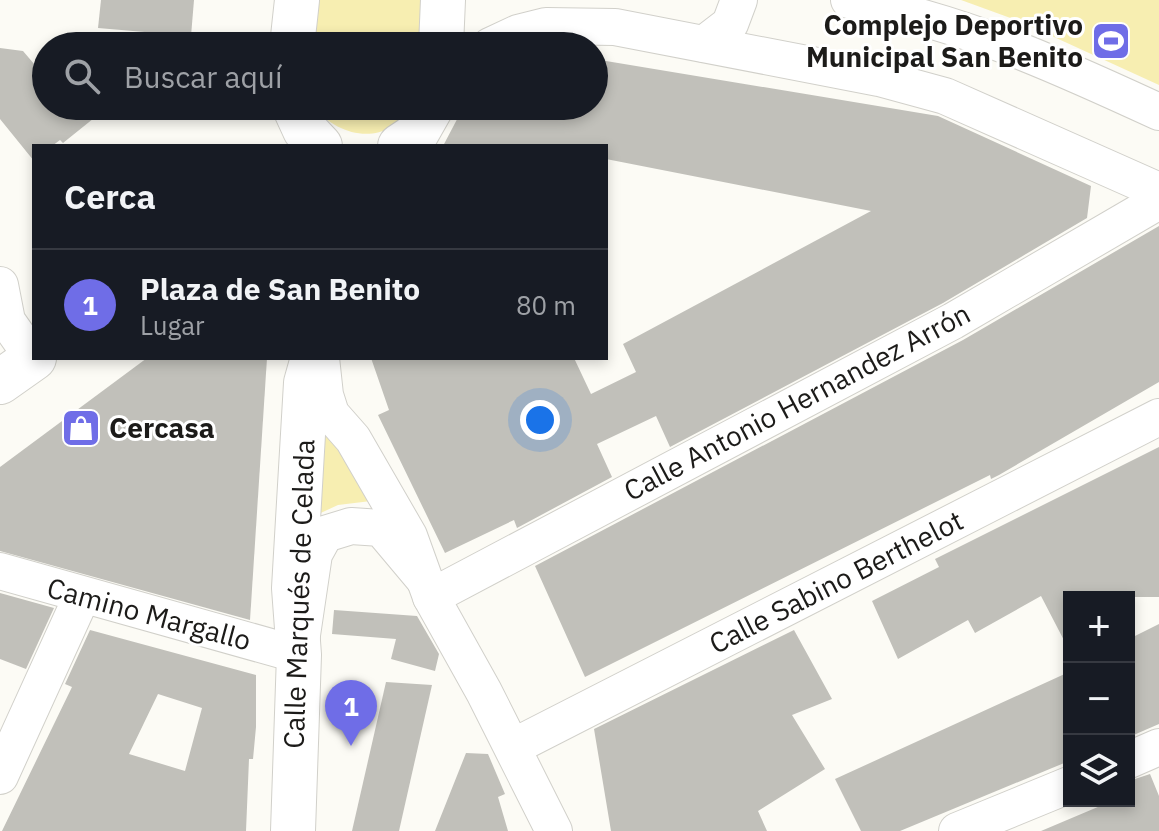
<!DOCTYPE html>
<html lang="es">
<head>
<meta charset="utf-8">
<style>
	:root { --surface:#171b24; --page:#20242c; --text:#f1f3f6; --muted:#9ea1a6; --line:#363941; --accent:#6f6de7 }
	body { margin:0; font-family:"IBM Plex Sans",sans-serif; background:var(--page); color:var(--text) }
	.controls { position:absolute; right:24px; bottom:24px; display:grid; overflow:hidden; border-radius:0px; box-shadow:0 4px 12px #0003 }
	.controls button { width:72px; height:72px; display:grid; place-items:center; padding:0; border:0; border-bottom:2px solid var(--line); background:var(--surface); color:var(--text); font:40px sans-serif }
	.you { position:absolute; left:540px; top:420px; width:28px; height:28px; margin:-20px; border:6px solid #fff; border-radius:50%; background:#1a73e8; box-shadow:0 0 0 12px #1a73e833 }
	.badge { display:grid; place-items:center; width:52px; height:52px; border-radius:50%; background:var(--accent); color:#fff; font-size:26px; font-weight:700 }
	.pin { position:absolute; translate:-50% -66px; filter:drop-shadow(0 2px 4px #0008) }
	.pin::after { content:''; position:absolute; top:42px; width:28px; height:24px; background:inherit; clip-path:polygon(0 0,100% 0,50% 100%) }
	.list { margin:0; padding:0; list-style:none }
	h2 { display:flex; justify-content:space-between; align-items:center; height:104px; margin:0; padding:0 32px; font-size:34px }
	h2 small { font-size:26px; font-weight:400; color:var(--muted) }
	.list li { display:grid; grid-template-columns:52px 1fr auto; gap:24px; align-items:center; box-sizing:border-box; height:112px; padding:0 32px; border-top:2px solid var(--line) }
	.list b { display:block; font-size:30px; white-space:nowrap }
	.list p { margin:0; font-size:26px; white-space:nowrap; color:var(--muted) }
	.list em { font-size:26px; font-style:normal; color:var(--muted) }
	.icon { flex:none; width:44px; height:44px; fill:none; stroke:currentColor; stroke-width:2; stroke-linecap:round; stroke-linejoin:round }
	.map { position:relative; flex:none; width:1159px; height:831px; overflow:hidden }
	.search { position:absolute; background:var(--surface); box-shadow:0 4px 12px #0003; left:32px; top:32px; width:576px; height:88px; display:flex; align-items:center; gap:20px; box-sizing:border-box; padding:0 28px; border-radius:44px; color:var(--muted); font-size:30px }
	.panel { position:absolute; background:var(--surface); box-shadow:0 4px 12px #0003; left:32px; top:144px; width:576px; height:216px; border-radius:0px }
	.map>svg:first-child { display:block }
	.green { fill:#f7eeb1 }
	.building { fill:#c1c0ba; fill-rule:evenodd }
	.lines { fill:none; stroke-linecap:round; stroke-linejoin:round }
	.street-casing { stroke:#d1d0ca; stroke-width:38 }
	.secondary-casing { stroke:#d1d0ca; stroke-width:46 }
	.street { stroke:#fff; stroke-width:36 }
	.secondary { stroke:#fff; stroke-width:44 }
	.labels { text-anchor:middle; stroke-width:6; stroke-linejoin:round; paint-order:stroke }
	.poi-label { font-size:28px; font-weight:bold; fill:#1c1b19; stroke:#fff; text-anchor:end }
	.street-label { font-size:28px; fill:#1c1b19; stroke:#fff }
</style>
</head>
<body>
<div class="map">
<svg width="1159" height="831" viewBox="0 0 1159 831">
	<rect width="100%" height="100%" fill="#fcfbf5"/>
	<g class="green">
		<path d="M314 0H421L424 11 420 46H310Z"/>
		<path d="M961 0H1159V85L1019 21Z"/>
		<path d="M314 106H410C389 147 338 139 314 106Z"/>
		<path d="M317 415 371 501 338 505 312 517Z"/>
	</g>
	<g class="building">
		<path d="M101 0H194L191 36 98 28Z"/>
		<path d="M0 48 23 51 46 78V106H109L63 143 60 140 52 146H34V161L0 119Z"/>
		<path d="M594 59 938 116 1091 186 1087 218 943 303 670 447 656 416 597 444 612 477 517 528 514 520 445 553 378 415 389 410 371 358H574L591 394 636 372 623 344 871 211 606 159V146H443L464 106H594Z"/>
		<path d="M1159 226V382L999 475 991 479 990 475 585 677 535 566 963 340Z"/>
		<path d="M147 358H267L250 620 0 551V467Z"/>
		<path d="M1159 447V597H1069V650L1041 596 975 633 968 620 898 659 872 601 939 567 935 559Z"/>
		<path d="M0 593 54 608 26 669 0 659Z"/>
		<path d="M334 610 417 616 439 654 435 671 391 659 396 639 332 634Z"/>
		<path d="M1159 624V724L1129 737V639Z"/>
		<path d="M90 630 256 675V727L253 759H249L246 831H2L72 687 65 684ZM158 694 202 708 185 771 129 754Z"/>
		<path d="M794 630 832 699 792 715 825 769 758 811 767 831H611L594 729Z"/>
		<path d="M1069 672V761L900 831H861L835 779Z"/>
		<path d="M386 682 432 685 399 831H352Z"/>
		<path d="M466 753 488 754 505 794 498 797 508 831H435Z"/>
		<path d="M1150 774 1159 796V831H1041L1112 801H1129V781Z"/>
	</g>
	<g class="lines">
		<g class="street-casing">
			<g id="street">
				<path d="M849 0C965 23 1053 63 1159 112"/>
				<path d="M704 44 730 24 739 0"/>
				<path d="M490 46 518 33 546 26 615 27 879 78 945 96 1159 191"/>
				<path d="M0 285 7 321 33 358"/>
				<path d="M321 358 325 395 331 414 353 439 409 536 431 597 484 692 554 831"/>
				<path d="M0 571 299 655 314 554 325 534 351 526 381 528 423 578"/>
				<path d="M431 597 953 321 1159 201"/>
				<path d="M513 747 1159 417"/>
				<path d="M1129 760 1159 747"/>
				<path d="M0 776 82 596"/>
				<path d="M957 831 1069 785"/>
			</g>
		</g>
		<g class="secondary-casing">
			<g id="secondary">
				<path d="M292 46 297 0"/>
				<path d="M441 46 443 0"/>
				<path d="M294 106 305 130 320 146"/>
				<path d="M400 146 415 136 432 106"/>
				<path d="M0 382 34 358"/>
				<path d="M293 831 299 655 294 588 306 383 313 358"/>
			</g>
		</g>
		<use href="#street" class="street"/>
		<use href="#secondary" class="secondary"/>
	</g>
	<defs>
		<g id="stadium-square" transform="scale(2)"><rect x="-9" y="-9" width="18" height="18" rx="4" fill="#6f6de7" stroke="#fff"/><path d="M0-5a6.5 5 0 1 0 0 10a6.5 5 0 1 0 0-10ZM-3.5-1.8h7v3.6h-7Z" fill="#fff"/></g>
		<g id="shop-square" transform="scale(2)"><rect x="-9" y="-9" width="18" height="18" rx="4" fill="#6f6de7" stroke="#fff"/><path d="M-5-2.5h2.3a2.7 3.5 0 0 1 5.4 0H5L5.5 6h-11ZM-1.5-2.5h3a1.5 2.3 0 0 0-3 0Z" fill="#fff"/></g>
	</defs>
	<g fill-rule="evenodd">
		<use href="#stadium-square" x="1111" y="41"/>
		<use href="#shop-square" x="81" y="428"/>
	</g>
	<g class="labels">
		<g class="poi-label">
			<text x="1083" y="35">Complejo Deportivo<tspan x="1083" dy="32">Municipal San Benito</tspan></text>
			<text x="109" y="438" text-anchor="start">Cercasa</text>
		</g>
		<g class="street-label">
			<text transform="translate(797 402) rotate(-28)" y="10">Calle Antonio Hernandez Arrón</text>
			<text transform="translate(836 582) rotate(-27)" y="10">Calle Sabino Berthelot</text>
			<text transform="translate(299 594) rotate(-88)" y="10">Calle Marqués de Celada</text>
			<text transform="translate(149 614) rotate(15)" y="10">Camino Margallo</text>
		</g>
	</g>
</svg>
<div class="controls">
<button>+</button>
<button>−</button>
<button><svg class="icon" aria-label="layers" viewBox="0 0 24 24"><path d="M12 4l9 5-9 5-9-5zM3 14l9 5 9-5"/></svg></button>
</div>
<div class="you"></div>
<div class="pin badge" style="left:351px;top:746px">1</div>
<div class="search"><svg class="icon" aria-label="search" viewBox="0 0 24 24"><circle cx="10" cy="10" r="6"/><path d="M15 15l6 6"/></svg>Buscar aquí</div>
<section class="panel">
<h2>Cerca<small></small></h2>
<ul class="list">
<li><span class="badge">1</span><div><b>Plaza de San Benito</b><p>Lugar</p></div><em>80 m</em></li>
</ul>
</section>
</div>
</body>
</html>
